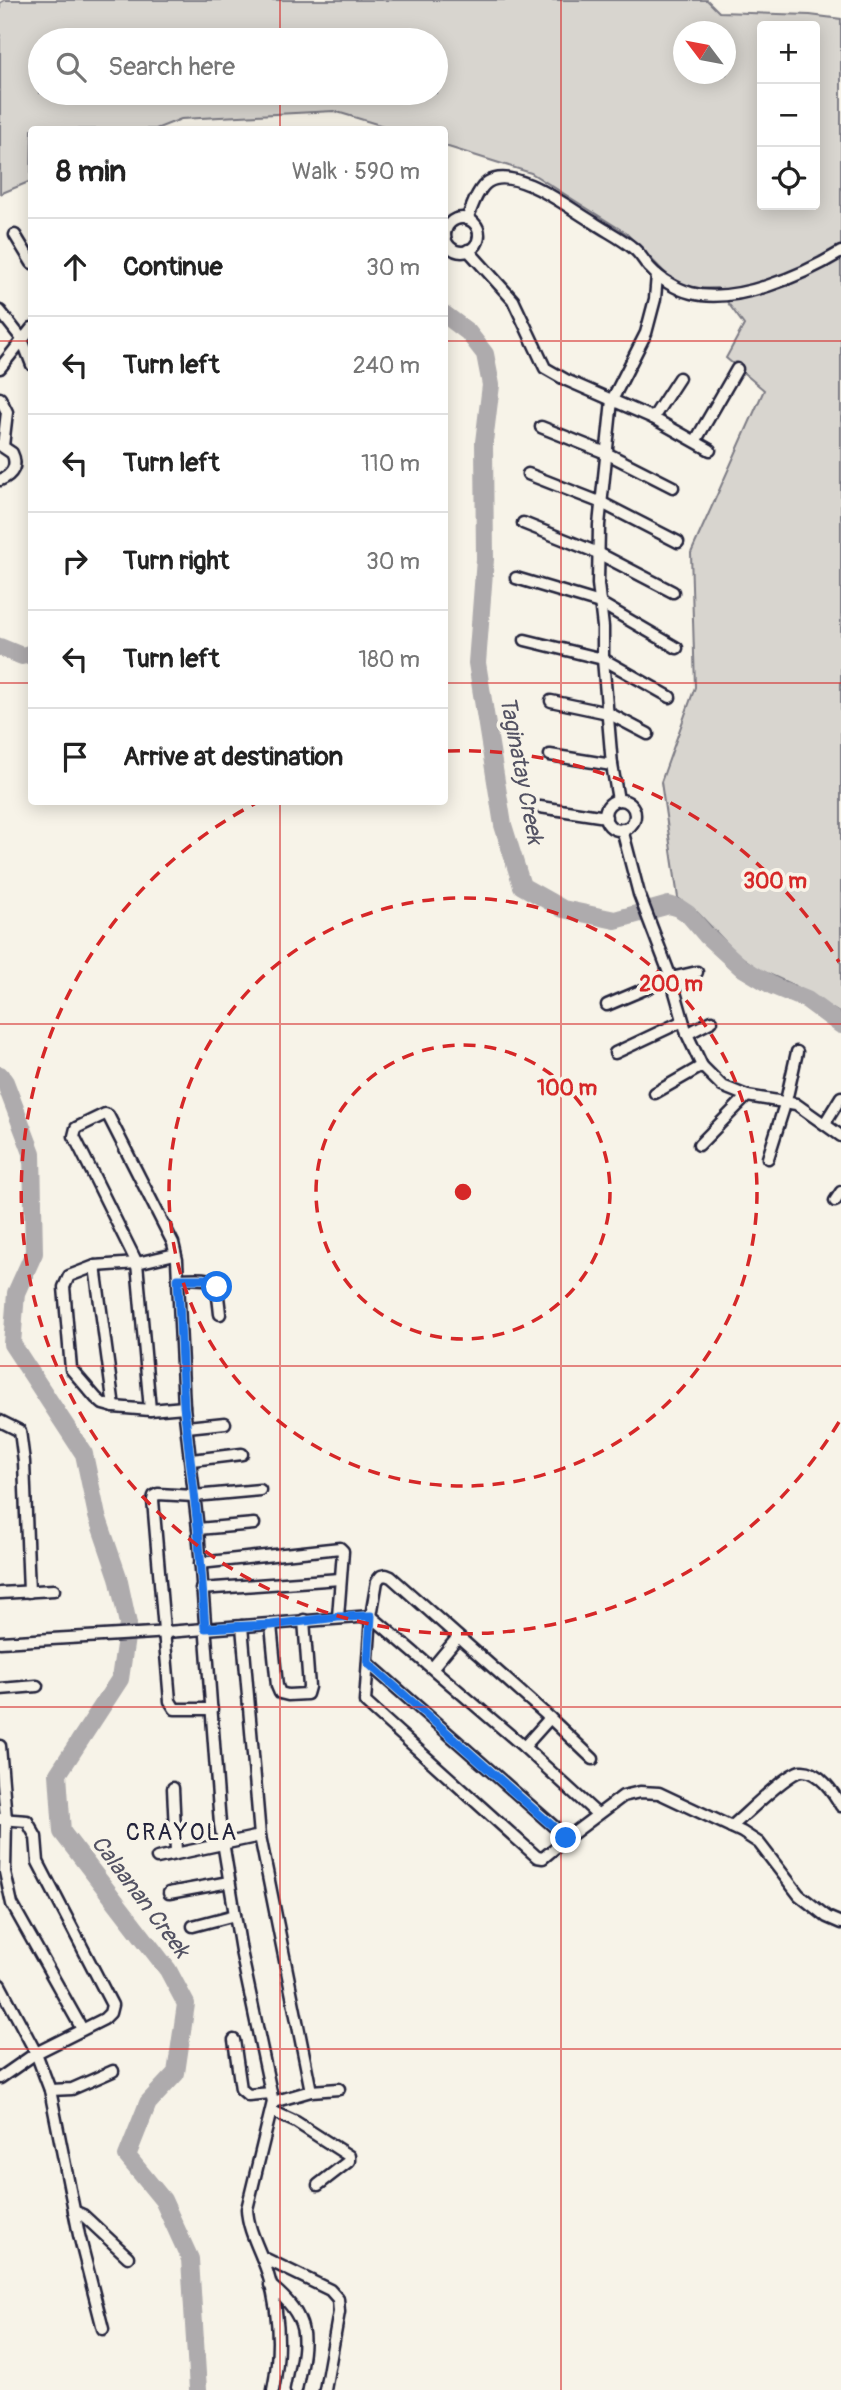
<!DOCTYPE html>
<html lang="en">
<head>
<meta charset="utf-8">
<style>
	:root { --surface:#fff; --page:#f2f2f2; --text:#222; --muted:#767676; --line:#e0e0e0 }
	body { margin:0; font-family:Pangolin,sans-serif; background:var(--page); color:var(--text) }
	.controls { position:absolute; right:21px; top:21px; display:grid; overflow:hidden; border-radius:7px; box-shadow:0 4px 18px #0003 }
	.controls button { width:63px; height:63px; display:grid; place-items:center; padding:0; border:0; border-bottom:2px solid var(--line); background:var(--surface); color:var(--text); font:35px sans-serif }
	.compass { position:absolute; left:673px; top:21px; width:63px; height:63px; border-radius:50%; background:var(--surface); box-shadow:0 4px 18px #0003; rotate:302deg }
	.stop { position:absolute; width:21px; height:21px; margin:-16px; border:5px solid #1a73e8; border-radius:50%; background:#fff }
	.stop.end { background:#1a73e8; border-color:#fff; box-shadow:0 2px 7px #0008 }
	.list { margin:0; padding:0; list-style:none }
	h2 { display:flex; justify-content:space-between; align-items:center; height:91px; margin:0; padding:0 28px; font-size:30px }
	h2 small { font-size:23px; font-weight:400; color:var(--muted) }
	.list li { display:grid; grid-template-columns:46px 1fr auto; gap:21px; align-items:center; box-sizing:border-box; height:98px; padding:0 28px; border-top:2px solid var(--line) }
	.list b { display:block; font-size:26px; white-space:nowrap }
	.list em { font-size:23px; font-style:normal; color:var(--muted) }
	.icon { flex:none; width:38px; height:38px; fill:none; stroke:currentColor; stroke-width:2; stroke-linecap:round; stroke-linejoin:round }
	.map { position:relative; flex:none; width:841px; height:2390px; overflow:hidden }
	.search { position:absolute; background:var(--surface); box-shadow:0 4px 18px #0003; left:28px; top:28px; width:420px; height:77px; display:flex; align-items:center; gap:18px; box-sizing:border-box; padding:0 24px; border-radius:38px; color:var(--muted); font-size:26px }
	.panel { position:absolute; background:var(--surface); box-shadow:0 4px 18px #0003; left:28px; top:126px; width:420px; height:679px; border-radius:7px }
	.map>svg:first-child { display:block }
	.green { fill:#d8d5cf; stroke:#7d7c85; stroke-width:2; fill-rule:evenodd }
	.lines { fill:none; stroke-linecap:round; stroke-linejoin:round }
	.river { stroke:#aeabad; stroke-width:18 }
	.minor-casing { stroke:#22223b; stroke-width:15 }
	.minor { stroke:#f7f3e8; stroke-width:10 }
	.route { stroke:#1a73e8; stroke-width:9 }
	.grid { fill:none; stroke:#d62828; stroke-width:2; stroke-opacity:0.55 }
	.ring { fill:none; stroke:#d62828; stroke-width:3.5; stroke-dasharray:12 9 }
	.labels { text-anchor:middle; stroke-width:7; stroke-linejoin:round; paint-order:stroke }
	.water-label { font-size:23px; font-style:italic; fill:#535263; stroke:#f7f3e8 }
	.neighbourhood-label { font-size:23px; letter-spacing:2px; fill:#22223b; stroke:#f7f3e8 }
	.centre { fill:#d62828; stroke:#f7f3e8; stroke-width:3.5 }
	.ring-label { font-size:21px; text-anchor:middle; font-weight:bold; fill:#d62828; stroke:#f7f3e8; stroke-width:7; stroke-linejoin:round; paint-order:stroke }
</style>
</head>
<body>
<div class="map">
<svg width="841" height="2390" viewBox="0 0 841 2390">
	<rect width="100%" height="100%" fill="#f7f3e8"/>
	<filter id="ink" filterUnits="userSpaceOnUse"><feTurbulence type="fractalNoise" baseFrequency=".0143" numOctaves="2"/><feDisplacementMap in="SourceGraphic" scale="14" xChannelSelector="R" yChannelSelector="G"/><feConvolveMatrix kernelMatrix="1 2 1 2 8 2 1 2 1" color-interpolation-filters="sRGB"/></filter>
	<g filter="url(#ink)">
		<path class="green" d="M5 0H707L719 12 810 15 841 19V1014L797 987 760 970 736 953 696 911 678 898 661 782 695 687 691 553 764 390 726 358 744 325 717 288 692 289 673 281 626 233 531 173 445 146 444 130 393 129 334 111 181 119 156 129 32 130 31 181 0 194V3ZM762 26H815V205H762ZM684 32H726V74H684ZM40 40H436V93H40Z"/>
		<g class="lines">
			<g class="river">
				<path d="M444 314 468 332 485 354 491 385 484 442 485 559 477 663 503 825 522 886 563 909 615 920 669 905 679 908 688 914 706 935 741 967 773 986 807 1000 841 1025"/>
				<path d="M0 647 22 656 32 653"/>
				<path d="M0 1075 5 1082 32 1153 34 1253 16 1293 12 1344 84 1454 97 1516 118 1577 128 1624 120 1679 58 1774 62 1832 168 1970 186 2004 176 2073 148 2103 127 2156 163 2200 190 2259 198 2390"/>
			</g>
			<g class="minor-casing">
				<g id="minor">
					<circle cx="462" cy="235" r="17"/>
					<path d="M467 219C472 208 477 189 488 182 515 165 570 209 593 222 606 231 621 238 633 248 641 254 644 262 650 268 660 279 676 289 691 293 735 305 803 275 841 252"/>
					<path d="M15 235 32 263"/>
					<path d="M468 250 513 300 545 368 566 380 653 418 710 450"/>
					<path d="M0 311 22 339 32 365"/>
					<path d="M0 368 32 328"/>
					<path d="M0 398 7 412 3 446"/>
					<path d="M653 418 679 378"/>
					<path d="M541 427 606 453 673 487"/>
					<path d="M696 440 737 369"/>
					<path d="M0 445 12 453C18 465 13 475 0 480"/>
					<path d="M528 474 602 503 678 542"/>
					<path d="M523 523 598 553 673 592"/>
					<path d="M516 578 600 603 677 648"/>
					<path d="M525 640 603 659 670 697"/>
					<path d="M551 701 608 713 648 734"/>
					<path d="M550 755 612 765"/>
					<path d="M618 800 612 765 603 659V627L598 584 599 525 612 400 646 333 655 299 657 275"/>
					<circle cx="620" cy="815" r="15"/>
					<path d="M540 807 606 817"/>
					<path d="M622 829 639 894 671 978 687 1034 702 1066 722 1086 747 1096 796 1104 841 1136"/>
					<path d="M607 1005 671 978 697 972"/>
					<path d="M687 1034 712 1021"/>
					<path d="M615 1053 683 1021"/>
					<path d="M655 1093 702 1066"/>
					<path d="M825 1123 841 1097"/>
					<path d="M699 1145 747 1096"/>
					<path d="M768 1158 786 1101 797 1052"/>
					<path d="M835 1201 841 1192"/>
					<path d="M175 1254 137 1263 95 1266 69 1276 64 1287 71 1369 96 1398 103 1404 114 1407 150 1410 184 1407"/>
					<path d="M95 1266 114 1407"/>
					<path d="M178 1279C216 1278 216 1275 220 1314"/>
					<path d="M150 1410 137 1263 74 1136 76 1128 105 1114 108 1115 173 1243 177 1260 184 1407 198 1529 220 1824 241 1951 273 2102 247 2209C248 2231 260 2250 267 2271 279 2309 281 2351 273 2390"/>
					<path d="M0 1421 20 1431 24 1462 29 1592"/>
					<path d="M187 1427 225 1423"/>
					<path d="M192 1460 242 1454"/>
					<path d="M198 1529 254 1524"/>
					<path d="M200 1563 340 1548 343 1551 338 1617"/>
					<path d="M201 1589 340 1579"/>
					<path d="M0 1593 54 1590"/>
					<path d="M271 1625 277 1686 280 1693 288 1695 307 1694 309 1687 304 1620"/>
					<path d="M242 1626 260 1836 311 2091"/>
					<path d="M0 1642 154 1633 371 1616 524 1747 597 1814"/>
					<path d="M368 1663 567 1838"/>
					<path d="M433 1667 458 1637"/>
					<path d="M0 1689 37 1686"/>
					<path d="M212 1709H175L170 1701 153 1500 154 1496 158 1494 194 1496 260 1490"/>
					<path d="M0 1746 6 1819 5 1872 12 1904 82 2029"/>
					<path d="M524 1747 550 1718"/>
					<path d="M593 1759 550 1718 391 1577 386 1575 381 1576 377 1581 371 1616 365 1702 537 1857 543 1858 567 1838 623 1796 640 1792 659 1793 742 1832 759 1843 799 1895 827 1917 841 1923"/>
					<path d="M173 1788 176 1852"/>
					<path d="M0 1819 27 1821 36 1837 38 1862 112 2005 110 2013 104 2019 36 2053 0 2078"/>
					<path d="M731 1827C744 1816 787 1773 801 1771 818 1769 834 1793 841 1806"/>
					<path d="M157 1858 260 1836"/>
					<path d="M169 1893 229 1882"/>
					<path d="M193 1926 235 1915"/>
					<path d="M0 1985 36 2053 50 2090 79 2235 103 2329"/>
					<path d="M234 2040 241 2089 248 2095 271 2093"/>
					<path d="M50 2090 72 2089 113 2071"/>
					<path d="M273 2102 311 2091 339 2089"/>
					<path d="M272 2111 296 2122 349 2156V2161L318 2185"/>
					<path d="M74 2211 83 2215 128 2257"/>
					<path d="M262 2257 330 2290 338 2299 339 2312 325 2390"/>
					<path d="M270 2285C313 2320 306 2340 296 2390"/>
				</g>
			</g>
			<use href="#minor" class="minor"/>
		</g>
	</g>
	<g class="lines" filter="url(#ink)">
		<path class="route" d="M217 1287 209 1279H178L184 1406 198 1528 205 1628 271 1625 338 1617 371 1616 368 1663 566 1838"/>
	</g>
	<path class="grid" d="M280 0V40M561 0V2390M280 93V130M0 341H32M444 341H841M0 683H32M444 683H841M280 802V2390M0 1024H841M0 1366H841M0 1707H841M0 2049H841"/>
	<g class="ring">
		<circle cx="463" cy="1192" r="147"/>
		<circle cx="463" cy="1192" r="294"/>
		<path d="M839 1422A441 441 0 1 1 256 803M448 751A441 441 0 0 1 839 962"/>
	</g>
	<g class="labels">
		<g class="water-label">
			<text transform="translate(522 770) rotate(79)" y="8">Taginatay Creek</text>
			<text transform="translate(141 1896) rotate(53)" y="8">Calaanan Creek</text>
		</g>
		<g class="neighbourhood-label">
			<text x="182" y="1840">CRAYOLA</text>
		</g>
	</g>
	<circle cx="463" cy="1192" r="10" class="centre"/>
	<g class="ring-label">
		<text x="775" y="888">300 m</text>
		<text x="671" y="991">200 m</text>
		<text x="567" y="1095">100 m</text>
	</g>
</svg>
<div class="controls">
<button>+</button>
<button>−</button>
<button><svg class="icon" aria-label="locate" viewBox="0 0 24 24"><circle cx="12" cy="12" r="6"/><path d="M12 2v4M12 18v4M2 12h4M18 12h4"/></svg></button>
</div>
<svg class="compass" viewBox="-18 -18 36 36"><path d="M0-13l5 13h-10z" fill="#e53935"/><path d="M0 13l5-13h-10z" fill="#767676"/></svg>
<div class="stop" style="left:217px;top:1287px"></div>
<div class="stop end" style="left:566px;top:1838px"></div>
<div class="search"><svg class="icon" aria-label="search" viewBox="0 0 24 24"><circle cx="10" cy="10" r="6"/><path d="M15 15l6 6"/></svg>Search here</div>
<section class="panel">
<h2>8 min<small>Walk · 590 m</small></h2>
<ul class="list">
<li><svg class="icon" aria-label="ahead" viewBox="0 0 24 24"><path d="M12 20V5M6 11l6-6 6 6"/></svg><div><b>Continue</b></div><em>30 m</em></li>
<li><svg class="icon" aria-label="left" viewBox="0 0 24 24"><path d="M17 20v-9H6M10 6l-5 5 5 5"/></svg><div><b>Turn left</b></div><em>240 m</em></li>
<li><svg class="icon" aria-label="left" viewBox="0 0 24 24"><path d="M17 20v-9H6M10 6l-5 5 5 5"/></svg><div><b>Turn left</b></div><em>110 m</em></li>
<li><svg class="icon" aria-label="right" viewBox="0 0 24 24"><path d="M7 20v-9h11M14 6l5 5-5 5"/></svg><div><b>Turn right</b></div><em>30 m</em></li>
<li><svg class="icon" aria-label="left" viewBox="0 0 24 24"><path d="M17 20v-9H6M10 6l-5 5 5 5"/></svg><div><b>Turn left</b></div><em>180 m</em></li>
<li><svg class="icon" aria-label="arrive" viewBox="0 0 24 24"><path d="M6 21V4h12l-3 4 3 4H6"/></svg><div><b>Arrive at destination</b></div></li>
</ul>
</section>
</div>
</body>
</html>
